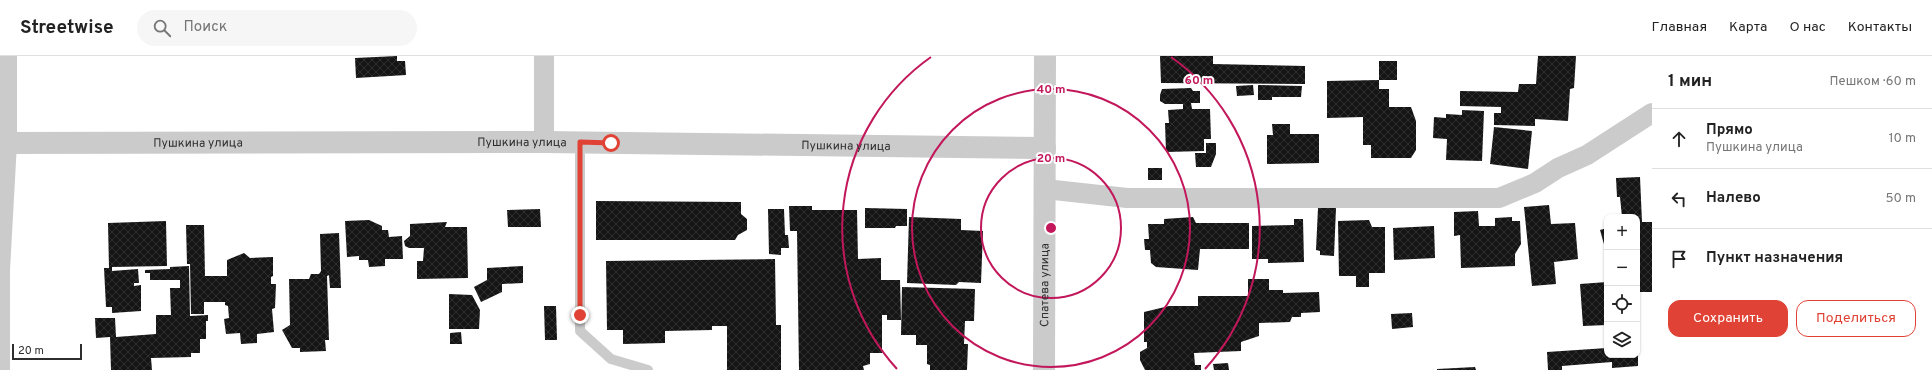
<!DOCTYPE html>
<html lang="ru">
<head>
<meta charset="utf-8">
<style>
	:root { --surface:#fff; --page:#f6f6f6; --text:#222; --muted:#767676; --line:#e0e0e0; --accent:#e04235 }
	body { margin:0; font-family:Overpass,sans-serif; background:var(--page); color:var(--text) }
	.controls { position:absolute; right:12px; bottom:12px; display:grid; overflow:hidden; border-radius:8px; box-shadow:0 1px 3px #0004 }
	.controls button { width:36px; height:36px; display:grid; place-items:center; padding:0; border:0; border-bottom:1px solid var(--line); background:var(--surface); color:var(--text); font:20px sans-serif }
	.scale { position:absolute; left:12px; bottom:10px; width:70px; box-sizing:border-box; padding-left:4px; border:2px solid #2e2e2e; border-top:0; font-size:11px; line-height:14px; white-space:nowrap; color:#2e2e2e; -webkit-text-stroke:3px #fff; paint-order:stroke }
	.stop { position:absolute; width:12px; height:12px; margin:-9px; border:3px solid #e04235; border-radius:50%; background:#fff }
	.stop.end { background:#e04235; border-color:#fff; box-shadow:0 1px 4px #0008 }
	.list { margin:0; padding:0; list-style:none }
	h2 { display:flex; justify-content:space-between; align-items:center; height:52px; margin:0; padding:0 16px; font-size:17px }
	h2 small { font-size:13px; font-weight:400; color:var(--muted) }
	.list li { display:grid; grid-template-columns:26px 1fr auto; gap:12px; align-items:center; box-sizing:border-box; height:60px; padding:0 16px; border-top:1px solid var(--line) }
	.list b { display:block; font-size:15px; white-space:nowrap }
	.list p { margin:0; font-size:13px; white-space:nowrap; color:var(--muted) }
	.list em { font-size:13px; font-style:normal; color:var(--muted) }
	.actions { display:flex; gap:8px; padding:12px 16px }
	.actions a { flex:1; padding:9px 0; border:1px solid var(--accent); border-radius:12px; text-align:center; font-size:14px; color:var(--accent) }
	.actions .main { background:var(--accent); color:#fff }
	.icon { flex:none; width:22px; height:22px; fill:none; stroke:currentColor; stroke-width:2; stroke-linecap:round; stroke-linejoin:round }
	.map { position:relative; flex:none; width:1652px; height:314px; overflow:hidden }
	header { display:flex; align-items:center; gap:24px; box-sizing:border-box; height:56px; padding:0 20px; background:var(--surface); border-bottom:1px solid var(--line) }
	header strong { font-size:19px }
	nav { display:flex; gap:22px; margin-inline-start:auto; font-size:14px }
	.search { width:280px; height:36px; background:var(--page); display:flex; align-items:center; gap:10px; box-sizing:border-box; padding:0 14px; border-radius:22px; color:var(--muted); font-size:15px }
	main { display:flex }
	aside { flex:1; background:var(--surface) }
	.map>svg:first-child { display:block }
	.building { fill:url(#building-cross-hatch) }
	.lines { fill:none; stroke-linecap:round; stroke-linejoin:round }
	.service { stroke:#cbcbcb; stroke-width:10 }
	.minor { stroke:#cbcbcb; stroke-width:20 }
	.tertiary { stroke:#cbcbcb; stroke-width:22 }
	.route { stroke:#e04235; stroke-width:5 }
	.ring { fill:none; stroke:#c2185b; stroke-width:2 }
	.labels { text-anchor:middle; stroke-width:4; stroke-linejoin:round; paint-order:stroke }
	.street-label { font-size:12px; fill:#2e2e2e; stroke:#fff }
	.centre { fill:#c2185b; stroke:#fff; stroke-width:2 }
	.ring-label { font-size:12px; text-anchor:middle; font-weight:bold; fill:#c2185b; stroke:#fff; stroke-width:4; stroke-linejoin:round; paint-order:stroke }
</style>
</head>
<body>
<header>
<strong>Streetwise</strong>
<div class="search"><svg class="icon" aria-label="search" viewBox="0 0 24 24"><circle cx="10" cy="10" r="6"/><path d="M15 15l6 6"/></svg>Поиск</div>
<nav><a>Главная</a><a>Карта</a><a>О нас</a><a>Контакты</a></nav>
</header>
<main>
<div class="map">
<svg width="1652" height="314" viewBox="0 0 1652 314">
	<defs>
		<pattern id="building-cross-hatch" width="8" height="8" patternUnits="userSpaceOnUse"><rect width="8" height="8" fill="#151515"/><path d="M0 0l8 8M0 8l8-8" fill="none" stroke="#2f2f2f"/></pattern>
	</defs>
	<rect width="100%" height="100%" fill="#fff"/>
	<g class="building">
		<path d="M397 0V5H405L406 19 356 22 355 2Z"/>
		<path d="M1160 0H1213V8L1305 10V28L1161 27Z"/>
		<path d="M1538 0H1576L1574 32 1570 33 1568 65 1535 63V70L1494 69V57H1501V51L1460 50V35L1518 36 1519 28H1536Z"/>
		<rect x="1379" y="5" width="18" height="19"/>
		<path d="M1379 24V33H1389V51H1411L1416 65V94L1411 102H1371V89H1363V61L1327 62V25Z"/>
		<path d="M1253 29 1254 39 1237 40 1236 30Z"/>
		<path d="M1258 29 1302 30 1301 41H1272V44H1258Z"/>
		<path d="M1191 32 1193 35H1200V47H1191L1192 53H1210L1211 83H1204V95L1166 96 1165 67H1169L1168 54 1183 53V48H1165L1160 45V39L1162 33Z"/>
		<path d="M1462 54 1484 55 1482 105 1446 104 1447 83 1433 82 1434 61 1446 62V58L1462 59Z"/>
		<path d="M1272 68H1290V78H1319V107L1267 108V79H1273Z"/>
		<path d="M1494 71 1532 75 1528 113 1490 108Z"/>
		<path d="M1206 87H1216V98L1211 111H1196L1195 97H1206Z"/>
		<rect x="1148" y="112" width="14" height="12"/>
		<path d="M1640 121 1642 166H1652V236H1637V161H1622L1620 141H1617L1616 122Z"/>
		<path d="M596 145 741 146V158L747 163V174L738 179 735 184H596Z"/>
		<path d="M1549 149 1551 168 1575 167 1578 203 1554 206 1556 228 1532 230 1524 151Z"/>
		<path d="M789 150H812V154H857L858 203 881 202V224H900L901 264H887V259H882V297H870V308L863 310 864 314H799L797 175H790Z"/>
		<path d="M865 152 907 153V170H896L895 172H865Z"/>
		<path d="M1318 152H1336L1334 200 1320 199V195L1316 194Z"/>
		<path d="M540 153 541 171H508L507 154Z"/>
		<path d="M768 153H784L785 179H788L789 192H781V199L769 198Z"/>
		<path d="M1478 155 1479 170H1495V162L1512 161V165H1520L1521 188 1515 198V210L1461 212 1460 179 1454 180V156Z"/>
		<path d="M909 161 961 163V174L983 175 981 227 959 226 956 229 907 227Z"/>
		<path d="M1193 161 1196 167H1249V193H1200L1198 214 1156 211 1151 207 1150 194H1145L1144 183H1149L1148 168H1164V163Z"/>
		<path d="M1294 163H1303L1304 206 1268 207V203H1252V170L1294 169Z"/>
		<path d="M369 164 382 170V174H388L389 181 402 180 403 203H385V210L369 211 368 204H359V200L347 201 345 165Z"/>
		<path d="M1369 164 1372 171H1385V217H1369V231H1356V220H1339L1338 165Z"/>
		<path d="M166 165 167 210 112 211V215L138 213 139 227H134V230L141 229V255L112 257V251H106L104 212H109L108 167Z"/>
		<path d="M447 166 445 171H467L468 222 417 223V205H423L424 192H409L405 190 404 185 410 180V168Z"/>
		<path d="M186 169H204L205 220H227V204L244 197 250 202 273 201V220L271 221V228H276L275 252 272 253 274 276 257 278V287L241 288 240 277 226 278 224 263 229 262 228 250 225 249V246H204V258H191L190 208H187Z"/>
		<path d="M1434 170 1435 202 1394 204 1393 172Z"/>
		<path d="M1607 172V199L1600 174Z"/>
		<path d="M339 177 341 232H330L329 219 327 220 329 284H325L326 295 300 296V292H292L282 274 290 269 289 223H309L311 218H319L321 215 320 178Z"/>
		<path d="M775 203 776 269H781V314H727V270H712V274L665 275V287L623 288V274H607L606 205Z"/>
		<path d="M189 210 190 260 208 259V265H206V283H200V297H191V301L151 302 152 314H111L110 281 96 282 95 262H115L116 281 156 278V259H171L170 232H180V224H150V217H145V214L170 213V211Z"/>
		<path d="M523 210V227L502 228V236L481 246 474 231 487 224V212Z"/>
		<path d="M1248 223H1269V234H1283V237L1319 236 1320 256 1301 257V261H1292L1290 266 1259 267V280L1241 286V295L1194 297 1195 309H1201V314H1145L1140 304V296L1147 292V286H1144V256L1169 250H1198V240H1248Z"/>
		<path d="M1607 226V269L1583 270 1580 228Z"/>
		<path d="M902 231 975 233 974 265H965L964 288H968L967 314H930V309L927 308V289H916V279H901Z"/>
		<path d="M449 238 472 239 480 254 479 273H449Z"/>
		<path d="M544 250H556L557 284H545Z"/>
		<path d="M1412 257 1413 271 1392 273 1391 258Z"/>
		<path d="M461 276 462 288H450V277Z"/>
		<path d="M1607 292V299H1638V310L1612 312V306L1562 310V314H1548L1547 296Z"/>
		<path d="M1228 307 1229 314H1214L1213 308Z"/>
		<path d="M1475 311 1476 314H1437V313Z"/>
	</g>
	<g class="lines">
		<path class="service" d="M580 86V275L611 303 648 314"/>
		<g class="minor">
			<path d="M544 0V86"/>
			<path d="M1045 133 1127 142H1499L1535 127 1558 112 1587 99 1652 57"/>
			<path d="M0 314V214L7 87V0"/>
		</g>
		<g class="tertiary">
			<path id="s1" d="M0 87 544 86 1045 92"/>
			<path id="s2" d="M1044 314 1045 0"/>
		</g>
	</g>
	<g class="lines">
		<path class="route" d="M580 259V86L611 87"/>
	</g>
	<g class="ring">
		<circle cx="1051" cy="172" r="70"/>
		<circle cx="1051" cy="172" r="139"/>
		<path d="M897 313A209 209 0 0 1 931 1M1171 1A209 209 0 0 1 1205 313"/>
	</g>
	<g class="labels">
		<g class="street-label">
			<text dy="4" stroke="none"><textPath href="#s1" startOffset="522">Пушкина улица</textPath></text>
			<text dy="4" stroke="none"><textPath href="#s1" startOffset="198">Пушкина улица</textPath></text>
			<text dy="4" stroke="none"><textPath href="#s1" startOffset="846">Пушкина улица</textPath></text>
			<text dy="4" stroke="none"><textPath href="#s2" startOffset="85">Спатева улица</textPath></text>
		</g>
	</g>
	<circle cx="1051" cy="172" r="6" class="centre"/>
	<g class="ring-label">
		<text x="1199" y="28">60 m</text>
		<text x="1051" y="37">40 m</text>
		<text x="1051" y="106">20 m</text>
	</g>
</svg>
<div class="controls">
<button>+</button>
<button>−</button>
<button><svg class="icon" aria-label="locate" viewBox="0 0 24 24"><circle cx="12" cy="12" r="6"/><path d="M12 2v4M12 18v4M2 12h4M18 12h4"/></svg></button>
<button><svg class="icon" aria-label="layers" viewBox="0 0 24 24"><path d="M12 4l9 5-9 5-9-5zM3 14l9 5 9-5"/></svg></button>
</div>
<div class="scale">20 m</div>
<div class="stop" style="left:611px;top:87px"></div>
<div class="stop end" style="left:580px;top:259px"></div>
</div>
<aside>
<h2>1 мин<small>Пешком · 60 m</small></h2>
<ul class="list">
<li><svg class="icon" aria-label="ahead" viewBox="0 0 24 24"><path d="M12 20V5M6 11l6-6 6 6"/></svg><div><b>Прямо</b><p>Пушкина улица</p></div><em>10 m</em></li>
<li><svg class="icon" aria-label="left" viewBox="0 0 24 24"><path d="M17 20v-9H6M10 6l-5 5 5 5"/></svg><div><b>Налево</b></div><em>50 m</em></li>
<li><svg class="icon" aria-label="arrive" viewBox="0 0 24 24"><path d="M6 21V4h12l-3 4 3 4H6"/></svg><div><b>Пункт назначения</b></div></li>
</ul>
<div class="actions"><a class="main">Сохранить</a><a>Поделиться</a></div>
</aside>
</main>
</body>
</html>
